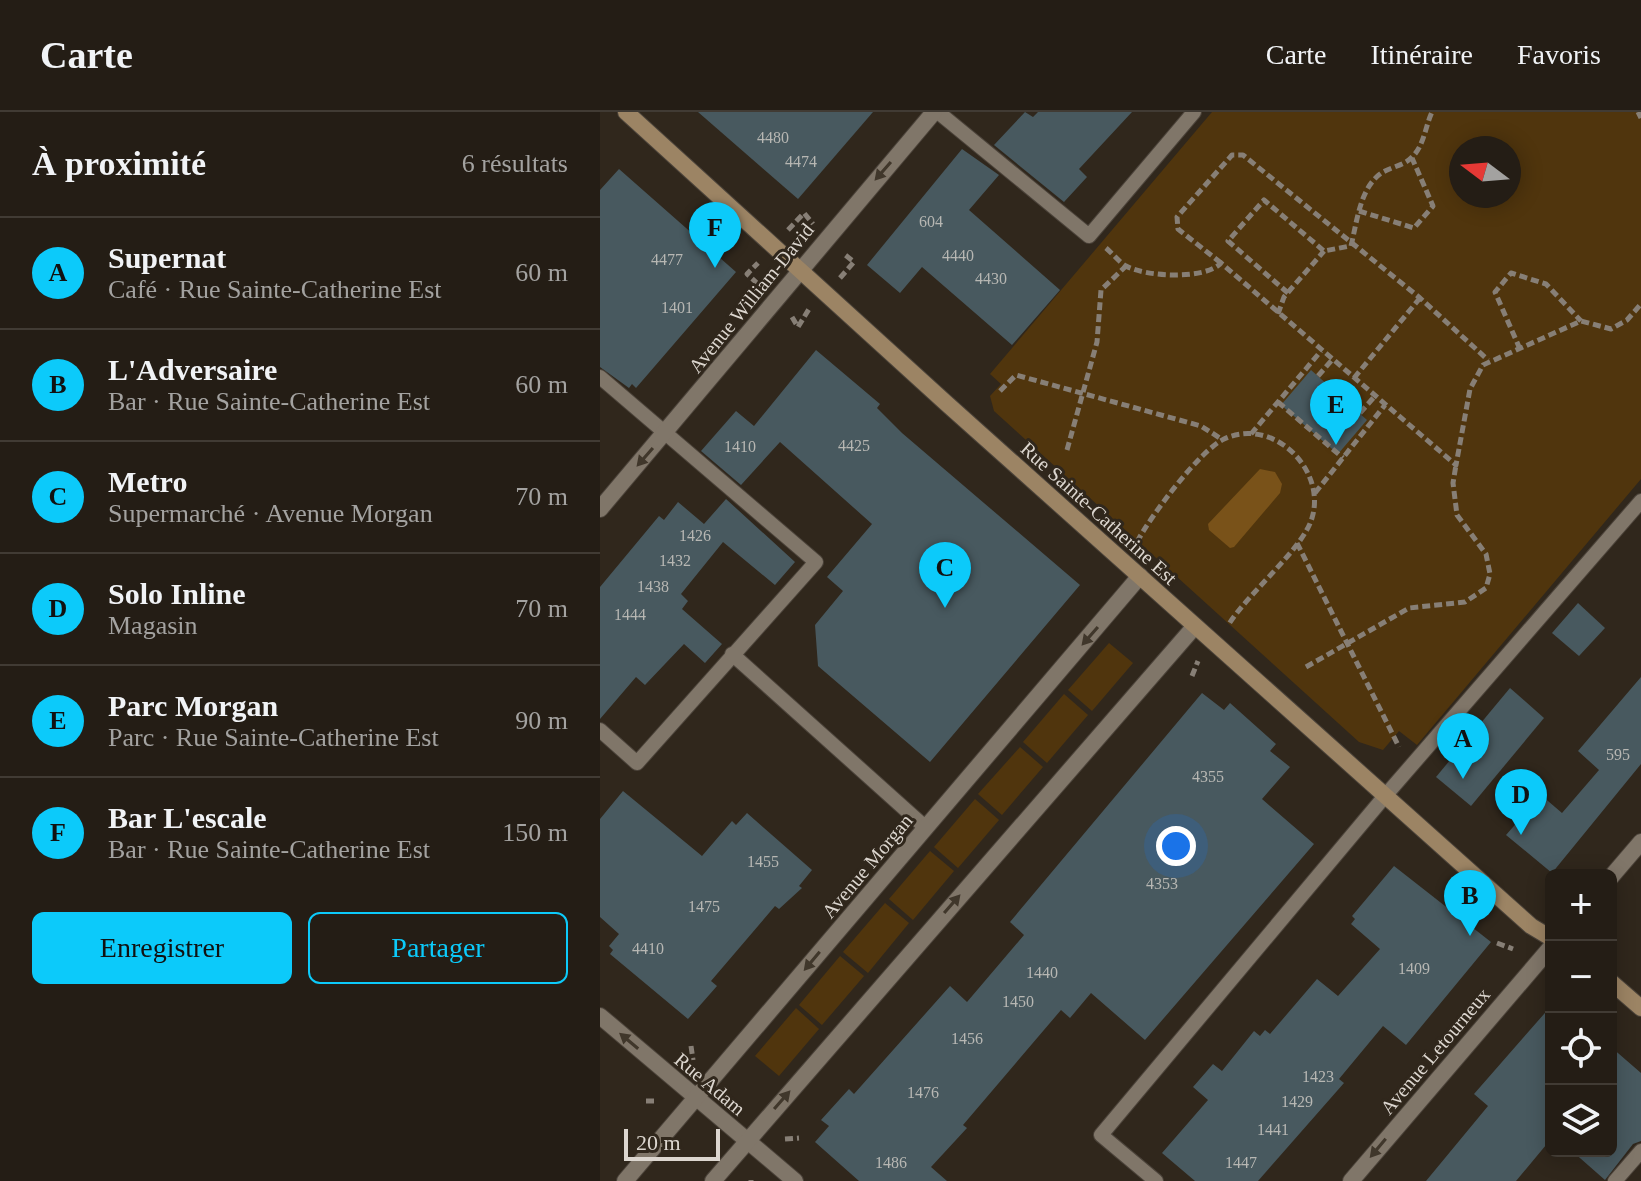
<!DOCTYPE html>
<html lang="fr">
<head>
<meta charset="utf-8">
<style>
	:root { --surface:#241d15; --page:#302a22; --text:#f1f3f6; --muted:#a3a2a0; --line:#413b34; --accent:#0ccafa }
	body { margin:0; font-family:"Times New Roman",serif; background:var(--page); color:var(--text) }
	.controls { position:absolute; right:24px; bottom:24px; display:grid; overflow:hidden; border-radius:12px; box-shadow:0 4px 20px #0003 }
	.controls button { width:72px; height:72px; display:grid; place-items:center; padding:0; border:0; border-bottom:2px solid var(--line); background:var(--surface); color:var(--text); font:40px sans-serif }
	.compass { position:absolute; left:849px; top:24px; width:72px; height:72px; border-radius:50%; background:var(--surface); box-shadow:0 4px 20px #0003; rotate:286deg }
	.scale { position:absolute; left:24px; bottom:20px; width:96px; box-sizing:border-box; padding-left:8px; border:4px solid #dcd6cf; border-top:0; font-size:22px; line-height:28px; white-space:nowrap; color:#dcd6cf; -webkit-text-stroke:6px #30271c; paint-order:stroke }
	.you { position:absolute; left:576px; top:734px; width:28px; height:28px; margin:-20px; border:6px solid #fff; border-radius:50%; background:#1a73e8; box-shadow:0 0 0 12px #1a73e833 }
	.badge { display:grid; place-items:center; width:52px; height:52px; border-radius:50%; background:var(--accent); color:#111; font-size:26px; font-weight:700 }
	.pin { position:absolute; translate:-50% -66px; filter:drop-shadow(0 2px 4px #0008) }
	.pin::after { content:''; position:absolute; top:42px; width:28px; height:24px; background:inherit; clip-path:polygon(0 0,100% 0,50% 100%) }
	.list { margin:0; padding:0; list-style:none }
	h2 { display:flex; justify-content:space-between; align-items:center; height:104px; margin:0; padding:0 32px; font-size:34px }
	h2 small { font-size:26px; font-weight:400; color:var(--muted) }
	.list li { display:grid; grid-template-columns:52px 1fr auto; gap:24px; align-items:center; box-sizing:border-box; height:112px; padding:0 32px; border-top:2px solid var(--line) }
	.list b { display:block; font-size:30px; white-space:nowrap }
	.list p { margin:0; font-size:26px; white-space:nowrap; color:var(--muted) }
	.list em { font-size:26px; font-style:normal; color:var(--muted) }
	.actions { display:flex; gap:16px; padding:24px 32px }
	.actions a { flex:1; padding:18px 0; border:2px solid var(--accent); border-radius:12px; text-align:center; font-size:28px; color:var(--accent) }
	.actions .main { background:var(--accent); color:#111 }
	.icon { flex:none; width:44px; height:44px; fill:none; stroke:currentColor; stroke-width:2; stroke-linecap:round; stroke-linejoin:round }
	.map { position:relative; flex:none; width:1041px; height:1069px; overflow:hidden }
	header { display:flex; align-items:center; gap:48px; box-sizing:border-box; height:112px; padding:0 40px; background:var(--surface); border-bottom:2px solid var(--line) }
	header strong { font-size:38px }
	nav { display:flex; gap:44px; margin-inline-start:auto; font-size:28px }
	main { display:flex }
	aside { flex:1; background:var(--surface) }
	.map>svg:first-child { display:block }
	.green { fill:#50350d; fill-rule:evenodd }
	.water { fill:#795219 }
	.building { fill:#48595f }
	.lines { fill:none; stroke-linecap:round; stroke-linejoin:round }
	.lane-casing { stroke:#4b433a; stroke-width:16 }
	.street-casing { stroke:#4b433a; stroke-width:18 }
	.secondary-casing { stroke:#4b433a; stroke-width:18 }
	.path { stroke:#877f76; stroke-width:5; stroke-dasharray:8 4; stroke-linecap:butt }
	.lane { stroke:#807669; stroke-width:14 }
	.street { stroke:#807669; stroke-width:16 }
	.secondary { stroke:#9c8464; stroke-width:16 }
	.oneway { fill:#40372b }
	.labels { text-anchor:middle; stroke-width:6; stroke-linejoin:round; paint-order:stroke }
	.number-label { font-size:16px; fill:#b7b7b3 }
	.street-label { font-size:20px; fill:#dcd6cf; stroke:#30271c }
</style>
</head>
<body>
<header>
<strong>Carte</strong>
<nav><a>Carte</a><a>Itinéraire</a><a>Favoris</a></nav>
</header>
<main>
<aside>
<h2>À proximité<small>6 résultats</small></h2>
<ul class="list">
<li><span class="badge">A</span><div><b>Supernat</b><p>Café · Rue Sainte-Catherine Est</p></div><em>60 m</em></li>
<li><span class="badge">B</span><div><b>L'Adversaire</b><p>Bar · Rue Sainte-Catherine Est</p></div><em>60 m</em></li>
<li><span class="badge">C</span><div><b>Metro</b><p>Supermarché · Avenue Morgan</p></div><em>70 m</em></li>
<li><span class="badge">D</span><div><b>Solo Inline</b><p>Magasin</p></div><em>70 m</em></li>
<li><span class="badge">E</span><div><b>Parc Morgan</b><p>Parc · Rue Sainte-Catherine Est</p></div><em>90 m</em></li>
<li><span class="badge">F</span><div><b>Bar L'escale</b><p>Bar · Rue Sainte-Catherine Est</p></div><em>150 m</em></li>
</ul>
<div class="actions"><a class="main">Enregistrer</a><a>Partager</a></div>
</aside>
<div class="map">
<svg width="1041" height="1069" viewBox="0 0 1041 1069">
	<rect width="100%" height="100%" fill="#30271c"/>
	<g class="green">
		<path d="M612 0H1041V367L817 633 799 619 783 638 759 630 394 299 390 284 401 272 390 262ZM861 36H909V84H861Z"/>
		<path d="M509 531 533 551 492 599 468 578Z"/>
		<path d="M464 582 488 603 447 651 423 630Z"/>
		<path d="M420 635 443 655 402 703 378 682Z"/>
		<path d="M375 687 399 708 358 756 334 735Z"/>
		<path d="M330 739 354 759 313 808 289 787Z"/>
		<path d="M285 791 309 811 268 861 243 840Z"/>
		<path d="M240 844 264 864 222 913 199 893Z"/>
		<path d="M196 896 219 917 179 964 155 944Z"/>
	</g>
	<path class="water" d="M660 357 675 360 682 372 680 381 634 435 630 436 609 418 608 412Z"/>
	<g class="building">
		<path d="M98 0H273L198 87Z"/>
		<path d="M425 0 433 5 438 0H532L479 57 487 65 464 90 394 33Z"/>
		<path d="M362 37 399 63 369 98 460 178 412 233 322 155 300 181 267 153Z"/>
		<path d="M19 57 136 160 36 276 32 272 29 276 0 255V78Z"/>
		<path d="M216 238 280 292 277 296 302 321 480 473 330 650 218 554 215 513 243 479 227 465 272 412 180 330 141 373 101 339 136 299 154 314Z"/>
		<path d="M711 258 767 308 738 342 681 293Z"/>
		<path d="M126 387 195 450 175 473 123 430 81 482 88 489 82 497 122 532 105 551 84 532 45 573 36 565 0 607V475L59 404 64 408 78 390 104 412Z"/>
		<path d="M978 491 1005 516 979 544 952 521Z"/>
		<path d="M1041 565V652L952 761 906 723 941 683 962 701 999 658 978 639Z"/>
		<path d="M910 576 944 606 871 694 836 665Z"/>
		<path d="M602 581 624 598 630 591 676 632 670 639 690 655 662 687 714 732 545 928 491 881 470 906 461 898 363 1013 367 1016 331 1055 347 1069H259L215 1030 229 1014 221 1008 249 977 254 982 350 874 367 890 424 823 410 810Z"/>
		<path d="M23 679 102 744 132 709 136 713 147 701 212 758 199 774 202 776 179 797 175 794 111 869 117 874 88 907 10 842 13 838 9 834 19 822 0 805V707Z"/>
		<path d="M794 754 891 830 806 933 783 914 739 967 744 971 658 1069H595L562 1041 608 988 593 975 613 952 622 959 654 919 660 924 665 918 670 922 717 867 738 884 780 837 751 812 755 807 752 804Z"/>
		<path d="M951 894V1027L916 1069H826L888 994 874 982Z"/>
		<path d="M1011 935 1041 961V1029L1033 1032 1005 1068 972 1039H1011Z"/>
	</g>
	<g class="lines">
		<g class="lane-casing">
			<g id="lane">
				<path d="M338 0 489 124 594 0"/>
				<path d="M0 265 216 450 37 651 0 618"/>
				<path d="M132 542 326 716"/>
				<path d="M556 1069 501 1023 785 684 1041 389"/>
				<path d="M1015 1069 1041 1039"/>
			</g>
		</g>
		<g class="street-casing">
			<g id="street">
				<path d="M0 397 334 0"/>
				<path d="M1011 765 1041 730"/>
				<path d="M0 904 195 1069"/>
				<path d="M25 1069 540 464"/>
				<path d="M113 1069 595 514"/>
				<path d="M751 1069 951 835"/>
			</g>
		</g>
		<g class="secondary-casing">
			<g id="secondary">
				<path d="M26 0 346 291 931 814 951 826"/>
				<path d="M1011 870 1041 896"/>
			</g>
		</g>
		<g class="path">
			<path d="M1038 0 1041 6"/>
			<path d="M759 99 814 116 833 94 812 46"/>
			<path d="M188 118 204 101 213 112"/>
			<path d="M751 134C757 110 760 74 783 60 792 55 804 53 811 46 824 35 825 15 832 0"/>
			<path d="M506 136C513 142 519 150 526 154 546 165 605 168 621 151L856 353 870 277 883 253 981 209 1011 217 1027 208 1041 192"/>
			<path d="M621 151 578 117 577 105 632 43H643L820 186 888 248"/>
			<path d="M240 166 254 150 244 142"/>
			<path d="M158 172 147 162 158 151"/>
			<path d="M688 181 628 129 664 88 724 139 750 134"/>
			<path d="M678 202 684 185 724 139"/>
			<path d="M192 205 198 215 209 197"/>
			<path d="M920 237 895 180 911 161 946 172 981 209"/>
			<path d="M718 264 732 248"/>
			<path d="M754 266 820 186"/>
			<path d="M400 279 416 263 601 314 623 328"/>
			<path d="M678 290 743 346"/>
			<path d="M760 301 775 284"/>
			<path d="M651 322 721 239"/>
			<path d="M467 338 497 230 501 178 526 154"/>
			<path d="M715 381 785 293"/>
			<path d="M537 430C550 405 599 339 624 327 672 304 727 357 712 406 703 437 649 480 629 512"/>
			<path d="M697 431 799 635"/>
			<path d="M706 555 809 496 865 490 886 476 890 462 886 442 857 403 853 371 856 353"/>
			<path d="M592 564 598 549"/>
			<path d="M951 786V785"/>
			<path d="M897 831 913 837"/>
			<path d="M91 934 93 948"/>
			<path d="M46 989H58"/>
			<path d="M185 1027 199 1026"/>
			<path d="M151 1069V1068"/>
		</g>
		<use href="#lane" class="lane"/>
		<use href="#street" class="street"/>
		<use href="#secondary" class="secondary"/>
	</g>
	<defs><path id="oneway-solid" d="M-6-.8H1V-3.2L6.5 0L1 3.2V.8H-6Z" transform="scale(2)"/></defs>
	<g class="oneway">
		<use href="#oneway-solid" transform="translate(283 59) rotate(131)"/>
		<use href="#oneway-solid" transform="translate(45 345) rotate(131)"/>
		<use href="#oneway-solid" transform="translate(490 524) rotate(131)"/>
		<use href="#oneway-solid" transform="translate(352 792) rotate(-49)"/>
		<use href="#oneway-solid" transform="translate(212 849) rotate(130)"/>
		<use href="#oneway-solid" transform="translate(29 929) rotate(-140)"/>
		<use href="#oneway-solid" transform="translate(182 988) rotate(-49)"/>
		<use href="#oneway-solid" transform="translate(778 1036) rotate(130)"/>
	</g>
	<g class="labels">
		<g class="number-label">
			<text x="173" y="31">4480</text>
			<text x="201" y="55">4474</text>
			<text x="331" y="115">604</text>
			<text x="358" y="149">4440</text>
			<text x="67" y="153">4477</text>
			<text x="391" y="172">4430</text>
			<text x="77" y="201">1401</text>
			<text x="254" y="339">4425</text>
			<text x="140" y="340">1410</text>
			<text x="95" y="429">1426</text>
			<text x="75" y="454">1432</text>
			<text x="53" y="480">1438</text>
			<text x="30" y="508">1444</text>
			<text x="1018" y="648">595</text>
			<text x="608" y="670">4355</text>
			<text x="163" y="755">1455</text>
			<text x="562" y="777">4353</text>
			<text x="104" y="800">1475</text>
			<text x="48" y="842">4410</text>
			<text x="814" y="862">1409</text>
			<text x="442" y="866">1440</text>
			<text x="418" y="895">1450</text>
			<text x="367" y="932">1456</text>
			<text x="718" y="970">1423</text>
			<text x="323" y="986">1476</text>
			<text x="697" y="995">1429</text>
			<text x="673" y="1023">1441</text>
			<text x="291" y="1056">1486</text>
			<text x="641" y="1056">1447</text>
		</g>
		<g class="street-label">
			<text transform="translate(151 186) rotate(-51)" y="7">Avenue William-David</text>
			<text transform="translate(499 401) rotate(42)" y="7">Rue Sainte-Catherine Est</text>
			<text transform="translate(267 754) rotate(-50)" y="7">Avenue Morgan</text>
			<text transform="translate(835 939) rotate(-50)" y="7">Avenue Letourneux</text>
			<text transform="translate(110 972) rotate(40)" y="7">Rue Adam</text>
		</g>
	</g>
</svg>
<div class="controls">
<button>+</button>
<button>−</button>
<button><svg class="icon" aria-label="locate" viewBox="0 0 24 24"><circle cx="12" cy="12" r="6"/><path d="M12 2v4M12 18v4M2 12h4M18 12h4"/></svg></button>
<button><svg class="icon" aria-label="layers" viewBox="0 0 24 24"><path d="M12 4l9 5-9 5-9-5zM3 14l9 5 9-5"/></svg></button>
</div>
<svg class="compass" viewBox="-18 -18 36 36"><path d="M0-13l5 13h-10z" fill="#e53935"/><path d="M0 13l5-13h-10z" fill="#a3a2a0"/></svg>
<div class="scale">20 m</div>
<div class="you"></div>
<div class="pin badge" style="left:863px;top:667px">A</div>
<div class="pin badge" style="left:870px;top:824px">B</div>
<div class="pin badge" style="left:345px;top:496px">C</div>
<div class="pin badge" style="left:921px;top:723px">D</div>
<div class="pin badge" style="left:736px;top:333px">E</div>
<div class="pin badge" style="left:115px;top:156px">F</div>
</div>
</main>
</body>
</html>
